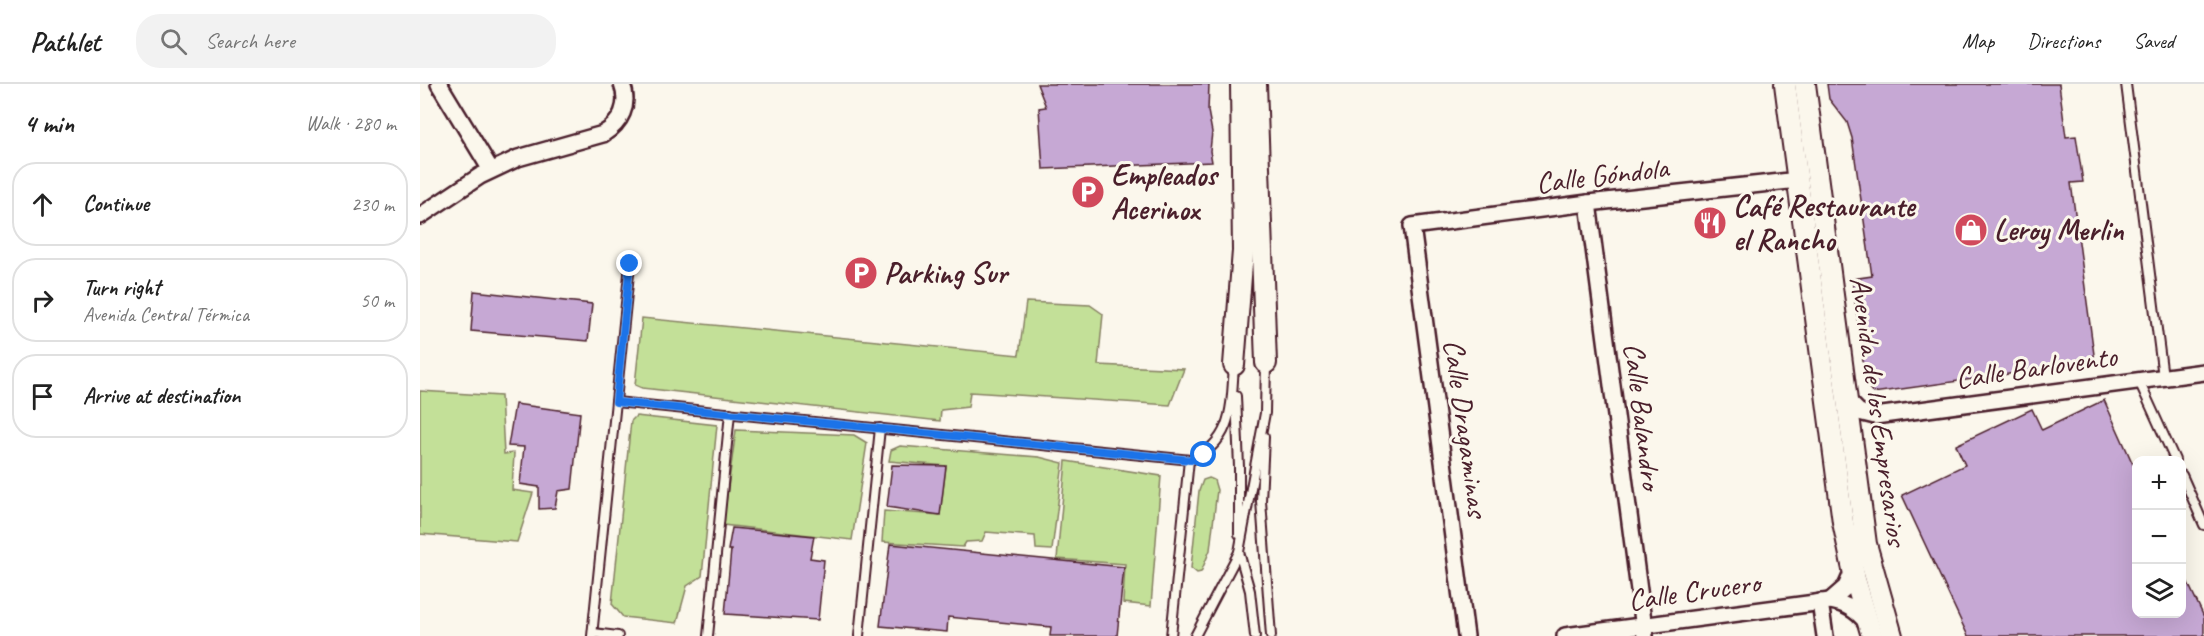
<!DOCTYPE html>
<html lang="en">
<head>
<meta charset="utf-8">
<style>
	:root { --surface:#fff; --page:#f2f2f2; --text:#222; --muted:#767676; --line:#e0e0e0 }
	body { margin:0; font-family:Caveat,sans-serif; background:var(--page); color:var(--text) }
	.controls { position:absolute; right:18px; bottom:18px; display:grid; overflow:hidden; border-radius:12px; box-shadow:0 6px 24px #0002 }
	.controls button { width:54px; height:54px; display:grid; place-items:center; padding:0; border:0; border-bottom:2px solid var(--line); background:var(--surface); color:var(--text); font:30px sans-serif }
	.stop { position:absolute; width:18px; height:18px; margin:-14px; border:4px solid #1a73e8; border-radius:50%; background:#fff }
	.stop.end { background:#1a73e8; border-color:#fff; box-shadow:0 2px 6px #0008 }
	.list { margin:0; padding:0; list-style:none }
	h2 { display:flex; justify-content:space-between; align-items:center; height:78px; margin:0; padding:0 24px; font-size:26px }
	h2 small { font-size:20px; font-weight:400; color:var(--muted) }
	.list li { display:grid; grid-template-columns:39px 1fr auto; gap:18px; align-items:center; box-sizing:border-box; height:84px; margin:0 12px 12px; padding:0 12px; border:2px solid var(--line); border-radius:24px }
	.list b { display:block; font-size:22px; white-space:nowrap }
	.list p { margin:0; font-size:20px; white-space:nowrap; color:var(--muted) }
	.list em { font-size:20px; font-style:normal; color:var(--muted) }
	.icon { flex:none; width:33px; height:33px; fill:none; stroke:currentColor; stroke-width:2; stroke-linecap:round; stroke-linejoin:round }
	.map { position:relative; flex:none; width:1784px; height:552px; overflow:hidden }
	header { display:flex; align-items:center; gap:36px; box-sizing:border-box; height:84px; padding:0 30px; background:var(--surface); border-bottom:2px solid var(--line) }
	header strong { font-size:28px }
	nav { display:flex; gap:33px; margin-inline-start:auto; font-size:21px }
	.search { width:420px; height:54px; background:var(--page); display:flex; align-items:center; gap:15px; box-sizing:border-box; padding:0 21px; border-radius:24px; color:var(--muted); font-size:22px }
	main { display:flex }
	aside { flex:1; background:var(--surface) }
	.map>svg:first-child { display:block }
	.green { fill:#c3e098; stroke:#868062; stroke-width:1.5 }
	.building { fill:#c6a8d4; stroke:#4a1f2b; stroke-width:1.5 }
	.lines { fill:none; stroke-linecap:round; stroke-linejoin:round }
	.service-casing { stroke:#4a1f2b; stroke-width:12 }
	.minor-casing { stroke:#4a1f2b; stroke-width:20 }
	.tertiary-casing { stroke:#4a1f2b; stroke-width:24 }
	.service { stroke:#fbf7ec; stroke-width:8 }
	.minor { stroke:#fbf7ec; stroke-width:15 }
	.tertiary { stroke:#fbf7ec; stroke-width:20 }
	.route { stroke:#1a73e8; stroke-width:8 }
	.labels { text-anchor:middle; stroke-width:6; stroke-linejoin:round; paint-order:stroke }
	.poi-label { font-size:30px; font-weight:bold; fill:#4a1f2b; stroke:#fbf7ec; text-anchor:start }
	.street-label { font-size:30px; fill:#4a1f2b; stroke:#fbf7ec }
</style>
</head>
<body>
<header>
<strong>Pathlet</strong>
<div class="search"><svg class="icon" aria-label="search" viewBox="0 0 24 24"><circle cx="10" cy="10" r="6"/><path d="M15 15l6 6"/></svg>Search here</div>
<nav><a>Map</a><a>Directions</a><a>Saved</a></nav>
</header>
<main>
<aside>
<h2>4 min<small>Walk · 280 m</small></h2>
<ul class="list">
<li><svg class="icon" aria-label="ahead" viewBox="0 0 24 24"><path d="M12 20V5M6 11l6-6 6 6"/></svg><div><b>Continue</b></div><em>230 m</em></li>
<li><svg class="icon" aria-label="right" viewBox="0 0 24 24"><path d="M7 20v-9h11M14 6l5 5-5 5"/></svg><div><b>Turn right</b><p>Avenida Central Térmica</p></div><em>50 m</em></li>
<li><svg class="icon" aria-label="arrive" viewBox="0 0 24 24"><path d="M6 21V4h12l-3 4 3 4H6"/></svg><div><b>Arrive at destination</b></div></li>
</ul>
</aside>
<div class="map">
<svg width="1784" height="552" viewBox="0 0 1784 552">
	<rect width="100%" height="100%" fill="#fbf7ec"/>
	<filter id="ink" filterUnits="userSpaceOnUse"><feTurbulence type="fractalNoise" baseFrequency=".0167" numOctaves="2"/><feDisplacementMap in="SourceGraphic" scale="12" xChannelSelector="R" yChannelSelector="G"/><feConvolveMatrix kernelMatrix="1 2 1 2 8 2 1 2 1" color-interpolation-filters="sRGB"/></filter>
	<g filter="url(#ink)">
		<g class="green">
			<path d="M606 218 670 221 683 230 678 281 764 285 750 321 550 308 548 323 521 326 520 337 222 304 215 301 222 234 599 271Z"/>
			<path d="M0 307 81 312 84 370 94 369 92 406 113 409 97 458 0 450Z"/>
			<path d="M216 332 297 341 282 492 267 502 257 539 203 533 192 520 211 337Z"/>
			<path d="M316 346 434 351 447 359 432 456 303 441Z"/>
			<path d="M480 362 619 373 643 379 632 466 616 465 615 452 566 448 562 457 546 458 543 463 462 458 464 427 520 431 526 382 469 377 471 366Z"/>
			<path d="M646 377 741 392 731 522 703 519 705 480 637 475Z"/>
			<path d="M789 394 794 396 797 406 790 466 781 488 777 489 771 484 779 407 783 396Z"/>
		</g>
		<g class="building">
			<path d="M617 0H789L788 27 792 48 790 67 792 78 623 85 619 24 626 23Z"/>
			<path d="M1407 0H1639L1646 53 1656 52 1663 98 1651 99 1675 278 1453 309 1446 300 1432 195 1452 192 1432 54 1427 38 1409 15Z"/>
			<path d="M54 207 172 220 168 257 51 247Z"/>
			<path d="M1684 316 1716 387V530H1761V484L1784 533V552H1548L1482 411 1545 381 1536 361 1612 325 1622 346Z"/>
			<path d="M95 320 160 329 152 405 138 407 135 424 119 425V403L100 400 104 363 88 362Z"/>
			<path d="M472 381 526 382 520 431 467 423Z"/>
			<path d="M312 444 394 452 390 474 404 476 398 536 305 530 311 466H308Z"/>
			<path d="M470 460 704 483 697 552H630L631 543 528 533 527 548 460 542Z"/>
		</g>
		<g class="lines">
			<g class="service-casing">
				<g id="service">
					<path d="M1706 0 1743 293"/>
					<path d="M1719 297 1755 376"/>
					<path d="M816 312 819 383V450"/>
					<path d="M196 318 771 376C814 357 811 321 814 281"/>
					<path d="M844 353 841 417 851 552"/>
					<path d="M1762 391 1784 441"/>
					<path d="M819 468 830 507 835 552"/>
					<path d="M173 549 198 552"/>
					<path d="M172 552 210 180"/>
					<path d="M288 552 310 329"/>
					<path d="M439 552 460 344"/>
					<path d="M751 552 769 376"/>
					<path d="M775 552 819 468 845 329 846 279"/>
				</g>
			</g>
			<g class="minor-casing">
				<g id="minor">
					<path d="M19 0 71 86"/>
					<path d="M1168 119 1225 552"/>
					<path d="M0 132 60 92 98 74 183 50C201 39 210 21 202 0"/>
					<path d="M1425 314 1439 328 1455 332 1784 288"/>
					<path d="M1410 517 1426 503 1433 487"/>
					<path d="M1400 518 1405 552"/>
					<path d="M1046 552 992 142 1168 119 1378 96"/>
					<path d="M1145 552 1410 517C1426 520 1437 526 1447 539"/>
				</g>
			</g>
			<g class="tertiary-casing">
				<g id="tertiary">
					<path d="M836 0 846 279"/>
					<path d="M1365 0 1423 438 1435 495 1452 552"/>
					<path d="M1385 0 1446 460 1472 552"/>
					<path d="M814 281 823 167 821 0"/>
				</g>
			</g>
			<use href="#service" class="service"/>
			<use href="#minor" class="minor"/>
			<use href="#tertiary" class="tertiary"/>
		</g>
	</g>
	<g class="lines" filter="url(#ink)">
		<path class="route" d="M210 180 196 318 771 376 784 371"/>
	</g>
	<defs>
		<g id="parking-disc" transform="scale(1.725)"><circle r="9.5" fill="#d1495b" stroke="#fbf7ec"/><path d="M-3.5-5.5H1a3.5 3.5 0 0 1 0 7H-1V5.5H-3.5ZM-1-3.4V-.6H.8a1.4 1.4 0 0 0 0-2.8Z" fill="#fff"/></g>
		<g id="restaurant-disc" transform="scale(1.725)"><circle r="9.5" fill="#d1495b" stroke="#fbf7ec"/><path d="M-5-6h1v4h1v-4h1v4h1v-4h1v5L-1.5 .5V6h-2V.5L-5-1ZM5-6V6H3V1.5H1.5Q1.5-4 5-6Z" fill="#fff"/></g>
		<g id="shop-disc" transform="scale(1.725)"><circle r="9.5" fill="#d1495b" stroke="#fbf7ec"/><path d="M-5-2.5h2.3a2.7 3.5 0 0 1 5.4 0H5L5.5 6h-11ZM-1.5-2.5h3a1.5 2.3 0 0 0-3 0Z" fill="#fff"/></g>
	</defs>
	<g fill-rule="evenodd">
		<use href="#parking-disc" x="668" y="108"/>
		<use href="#restaurant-disc" x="1290" y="139"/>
		<use href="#shop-disc" x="1551" y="146"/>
		<use href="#parking-disc" x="441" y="189"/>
	</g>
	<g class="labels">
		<g class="poi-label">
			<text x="691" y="101">Empleados<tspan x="691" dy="34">Acerinox</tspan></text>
			<text x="1313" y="132">Café Restaurante<tspan x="1313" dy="34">el Rancho</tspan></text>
			<text x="1574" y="156">Leroy Merlin</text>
			<text x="464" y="199">Parking Sur</text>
		</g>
		<g class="street-label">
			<text transform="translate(1182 91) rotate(-7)" y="10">Calle Góndola</text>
			<text transform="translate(1616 283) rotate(-8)" y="10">Calle Barlovento</text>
			<text transform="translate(1459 327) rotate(82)" y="10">Avenida de los Empresarios</text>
			<text transform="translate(1223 332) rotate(83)" y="10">Calle Balandro</text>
			<text transform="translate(1046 344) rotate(82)" y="10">Calle Dragaminas</text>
			<text transform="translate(1274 507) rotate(-8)" y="10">Calle Crucero</text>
		</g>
	</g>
</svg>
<div class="controls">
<button>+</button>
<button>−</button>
<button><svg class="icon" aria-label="layers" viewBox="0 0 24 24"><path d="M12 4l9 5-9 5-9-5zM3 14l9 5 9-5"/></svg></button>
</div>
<div class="stop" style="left:784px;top:371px"></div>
<div class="stop end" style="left:210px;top:180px"></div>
</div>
</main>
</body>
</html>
